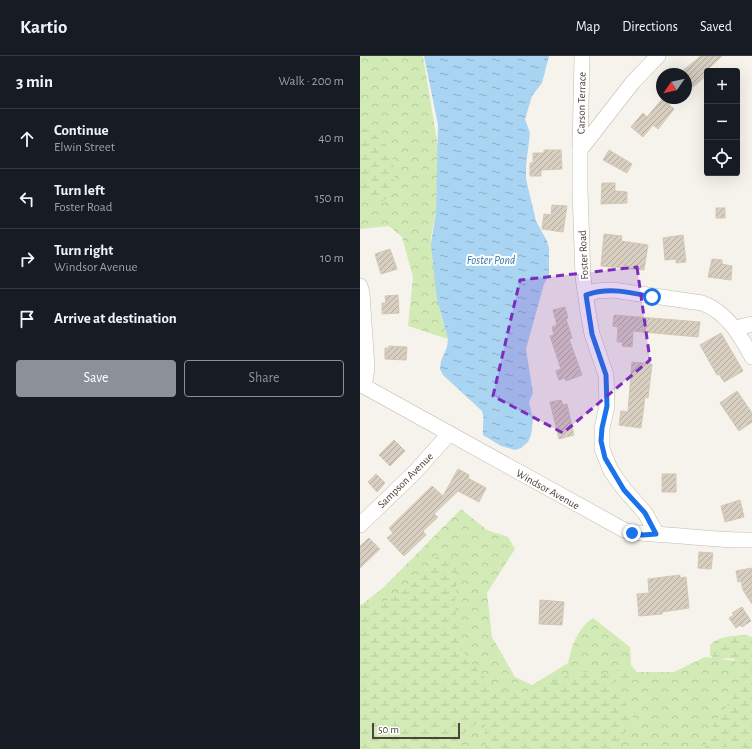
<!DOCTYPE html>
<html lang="en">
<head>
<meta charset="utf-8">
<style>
	:root { --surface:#171b24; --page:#20242c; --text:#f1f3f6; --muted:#9ea1a6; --line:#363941; --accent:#8c9099 }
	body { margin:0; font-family:"Alegreya Sans",sans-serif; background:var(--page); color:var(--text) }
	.controls { position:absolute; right:12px; top:12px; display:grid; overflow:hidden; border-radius:4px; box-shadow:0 4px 16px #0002 }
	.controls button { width:36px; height:36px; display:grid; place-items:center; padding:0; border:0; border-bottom:1px solid var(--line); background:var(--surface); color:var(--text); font:20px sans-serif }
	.compass { position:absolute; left:296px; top:12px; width:36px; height:36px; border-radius:50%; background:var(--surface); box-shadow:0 4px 16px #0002; rotate:236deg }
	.scale { position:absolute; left:12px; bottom:10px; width:88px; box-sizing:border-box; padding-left:4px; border:2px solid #4b4439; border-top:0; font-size:11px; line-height:14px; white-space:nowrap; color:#4b4439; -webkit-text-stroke:3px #fff; paint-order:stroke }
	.stop { position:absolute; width:12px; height:12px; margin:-9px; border:3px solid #1a73e8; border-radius:50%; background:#fff }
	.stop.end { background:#1a73e8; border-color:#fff; box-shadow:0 1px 4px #0008 }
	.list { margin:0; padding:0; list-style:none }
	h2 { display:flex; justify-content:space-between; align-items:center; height:52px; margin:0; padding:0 16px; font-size:17px }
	h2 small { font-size:13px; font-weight:400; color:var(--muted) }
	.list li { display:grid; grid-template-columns:26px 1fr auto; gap:12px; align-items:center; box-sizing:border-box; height:60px; padding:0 16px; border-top:1px solid var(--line) }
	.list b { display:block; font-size:15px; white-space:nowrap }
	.list p { margin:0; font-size:13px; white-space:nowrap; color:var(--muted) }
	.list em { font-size:13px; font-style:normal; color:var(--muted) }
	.actions { display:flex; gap:8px; padding:12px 16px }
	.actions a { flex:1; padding:9px 0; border:1px solid var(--accent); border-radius:4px; text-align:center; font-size:14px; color:var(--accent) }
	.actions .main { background:var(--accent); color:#fff }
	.icon { flex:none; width:22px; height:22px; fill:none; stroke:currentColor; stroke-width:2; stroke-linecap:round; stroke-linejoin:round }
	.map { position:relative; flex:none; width:392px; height:693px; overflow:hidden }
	header { display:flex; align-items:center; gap:24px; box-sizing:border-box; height:56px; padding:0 20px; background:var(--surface); border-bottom:1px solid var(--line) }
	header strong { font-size:19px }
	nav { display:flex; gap:22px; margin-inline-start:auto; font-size:14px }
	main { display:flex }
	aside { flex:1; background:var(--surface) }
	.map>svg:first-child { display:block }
	.forest { fill:url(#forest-crowns) }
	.wetland { fill:url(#wetland-marsh) }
	.water { fill:url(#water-ripples) }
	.building { fill:url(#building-hatch); stroke:#d3c7b4 }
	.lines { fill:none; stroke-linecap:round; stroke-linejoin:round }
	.minor-casing { stroke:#c2bbae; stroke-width:16 }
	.minor { stroke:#fff; stroke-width:15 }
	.route { stroke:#1a73e8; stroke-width:5 }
	.marked { fill:#7b2cbf; fill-opacity:0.2; stroke:#7b2cbf; stroke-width:3; stroke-dasharray:8 5; stroke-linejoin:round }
	.labels { text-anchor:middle; stroke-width:4; stroke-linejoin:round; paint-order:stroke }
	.street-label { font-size:11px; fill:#4b4439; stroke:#fff }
	.water-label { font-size:12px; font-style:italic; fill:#2e7ab2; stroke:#fff }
</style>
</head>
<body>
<header>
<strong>Kartio</strong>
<nav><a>Map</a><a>Directions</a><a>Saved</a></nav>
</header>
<main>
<aside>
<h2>3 min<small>Walk · 200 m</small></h2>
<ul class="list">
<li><svg class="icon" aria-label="ahead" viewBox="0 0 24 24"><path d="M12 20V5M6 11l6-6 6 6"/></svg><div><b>Continue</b><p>Elwin Street</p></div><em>40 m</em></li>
<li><svg class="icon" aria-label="left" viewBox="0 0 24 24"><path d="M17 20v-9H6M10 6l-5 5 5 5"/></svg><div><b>Turn left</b><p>Foster Road</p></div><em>150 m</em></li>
<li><svg class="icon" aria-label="right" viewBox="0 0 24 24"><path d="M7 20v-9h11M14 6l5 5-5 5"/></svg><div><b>Turn right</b><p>Windsor Avenue</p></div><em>10 m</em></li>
<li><svg class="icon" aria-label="arrive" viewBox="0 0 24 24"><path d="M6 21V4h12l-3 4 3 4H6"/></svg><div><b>Arrive at destination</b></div></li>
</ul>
<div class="actions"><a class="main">Save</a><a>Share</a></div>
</aside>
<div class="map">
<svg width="392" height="693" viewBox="0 0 392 693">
	<defs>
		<pattern id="forest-crowns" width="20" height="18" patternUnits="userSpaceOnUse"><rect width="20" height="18" fill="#d2eab5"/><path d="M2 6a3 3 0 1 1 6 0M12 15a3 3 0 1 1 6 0" fill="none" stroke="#b6ca9c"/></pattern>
		<pattern id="wetland-marsh" width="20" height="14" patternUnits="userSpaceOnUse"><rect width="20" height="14" fill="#d2eab5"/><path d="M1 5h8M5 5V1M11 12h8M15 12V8" fill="none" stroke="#b6ca9c"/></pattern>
		<pattern id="water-ripples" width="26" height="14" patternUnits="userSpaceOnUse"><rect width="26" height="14" fill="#a9d4f2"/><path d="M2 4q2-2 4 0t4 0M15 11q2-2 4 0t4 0" fill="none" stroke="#8caec5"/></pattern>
		<pattern id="building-hatch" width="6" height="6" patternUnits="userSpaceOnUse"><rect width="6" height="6" fill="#d8cfc1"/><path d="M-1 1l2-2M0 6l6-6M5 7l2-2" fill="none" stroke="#b1aa9e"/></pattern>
	</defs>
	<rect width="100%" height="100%" fill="#f6f3ec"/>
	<g class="forest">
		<path d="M0 0H63L78 91 76 156 71 181 80 255 88 283 48 270 53 221 42 181 29 170 0 173Z"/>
		<path d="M101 453 127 474 148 481 155 493 127 537 132 581 155 621 172 629 208 607C213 588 216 574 233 562L270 591 271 609 277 616H314L345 601 392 607V693H0V550L24 531Z"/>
	</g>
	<g class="wetland">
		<path d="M0 71C32 82 41 110 30 140L17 149C10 146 7 141 0 138Z"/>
		<path d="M82 496C87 498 92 500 94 505 100 519 95 533 95 547 96 558 96 573 98 583 103 601 128 628 144 635 166 645 187 627 207 620 210 618 214 615 218 615 225 614 232 619 239 619 251 619 266 605 274 621L272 625 267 627 250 626 253 633 261 639 274 663 273 668 259 682V687L263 693H125V665C110 668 100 682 90 693H0V549C7 547 15 548 22 546 46 539 65 517 79 497Z"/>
		<path d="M385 579 392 581V693L374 690 347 693 345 691C347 683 350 675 354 668 367 647 392 629 374 603L366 602 354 605 350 598V589C359 580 372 580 385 579Z"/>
	</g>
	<path class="water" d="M64 0H189L182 27 172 40 165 63 170 77 166 110V123L176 165 187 185 189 192V219L184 228 166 293 173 337 169 346 173 364 171 379 168 386 161 392 155 394 141 390 123 379C122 370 125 363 122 355L83 319 80 313 81 305 87 291 88 283 77 243 71 188 76 156 78 69Z"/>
	<g class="building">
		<path d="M341 0H362L347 14V19L333 31 326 22V18L321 16Z"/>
		<path d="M303 42H315L309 49 314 53 298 73 293 69 283 81 271 71 283 57 287 61Z"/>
		<path d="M184 94H201L202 113 181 114V120H170V107H173V97H184Z"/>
		<path d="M249 94 272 108 267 117 243 104Z"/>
		<path d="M242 127H255V135L267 136V147L241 148Z"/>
		<path d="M192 149 207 150 203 176 182 173 184 158 191 159Z"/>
		<rect x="356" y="152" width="9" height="10"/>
		<path d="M244 178 262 180 261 185 288 189 284 214 241 210Z"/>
		<path d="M323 179 326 206 316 207V203L305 204 303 182Z"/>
		<path d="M30 193 37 213 21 218 15 198Z"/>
		<path d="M352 203 362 204V208L372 210 371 224 348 221Z"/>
		<path d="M38 239 39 257 22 258V247H26L25 240Z"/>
		<path d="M205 251 208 262 206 263 212 282 209 283 222 319 206 325 205 322 199 324 196 315 201 313 190 280 194 279 192 271 197 269 193 254Z"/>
		<path d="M254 259 340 266 338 281 273 275 272 291 262 290 263 286H257L258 271 253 270Z"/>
		<path d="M361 277 383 315 364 326 359 318 357 319 340 289Z"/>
		<path d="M29 290 47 291 46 304 25 303V292H29Z"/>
		<path d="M272 306 292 308 288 342 285 341 281 372 259 369 261 355 268 356Z"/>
		<path d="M377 335 392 357V366L379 375 360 347Z"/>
		<path d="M201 344 203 349 207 348 214 379 199 383 190 346Z"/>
		<path d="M34 384 45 395 30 410 19 399Z"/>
		<path d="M98 413 109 419 108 422 126 432 119 446 98 435 74 458 78 461 63 475 66 479 44 500 27 482 33 477 29 472 72 430 83 440Z"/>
		<path d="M16 418 25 427 17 436 8 426Z"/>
		<rect x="302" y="418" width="14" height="18"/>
		<path d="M380 444 384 461 365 466 361 450Z"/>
		<path d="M9 482 20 493 0 512V490Z"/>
		<path d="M339 496 353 497 351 513 338 512Z"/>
		<path d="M392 512V548L383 534 381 525 378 526 376 515Z"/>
		<path d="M320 519V522L326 521 329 552 302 556V558L279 560 277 538 289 537 288 523Z"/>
		<path d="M180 544 204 546 202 569 179 568Z"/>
		<path d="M382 551 391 565 382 571 380 569 376 572 369 562 374 559 372 557Z"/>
	</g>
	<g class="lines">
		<g class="minor-casing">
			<g id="minor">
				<path d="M220 94 222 0"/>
				<path d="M0 230 2 237 7 313 4 330"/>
				<path d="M226 239 236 235 253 234 342 247C367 256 380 279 392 301"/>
				<path d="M376 272 392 268"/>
				<path d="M0 328 264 474C279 479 292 477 308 479 336 481 364 485 392 484"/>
				<path d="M0 469 55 416 89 378"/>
				<path d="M297 478 285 457 264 433 251 415 242 393V372L247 350 246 319 232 278 228 256 223 221 220 134V94L273 26 298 0"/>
			</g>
		</g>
		<use href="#minor" class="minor"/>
	</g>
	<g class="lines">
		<path class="route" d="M272 477 283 479 296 478 285 457 264 434 245 402 241 385 242 372 247 350 246 319 232 278 226 239C248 231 270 236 292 241"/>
	</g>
	<path class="marked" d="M277 211 290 304 203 377 133 340 160 224Z"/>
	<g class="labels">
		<g class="street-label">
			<text transform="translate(221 47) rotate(-89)" y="4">Carson Terrace</text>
			<text transform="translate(223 199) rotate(-93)" y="4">Foster Road</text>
			<text transform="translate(45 424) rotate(-45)" y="4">Sampson Avenue</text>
			<text transform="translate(188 433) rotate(29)" y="4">Windsor Avenue</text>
		</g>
		<g class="water-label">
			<text x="131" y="208">Foster Pond</text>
		</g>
	</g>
</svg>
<div class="controls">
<button>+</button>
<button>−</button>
<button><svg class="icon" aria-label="locate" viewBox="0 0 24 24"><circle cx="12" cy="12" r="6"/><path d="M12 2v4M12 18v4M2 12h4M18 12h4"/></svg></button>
</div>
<svg class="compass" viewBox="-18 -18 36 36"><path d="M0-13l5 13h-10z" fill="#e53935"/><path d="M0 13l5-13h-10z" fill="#9ea1a6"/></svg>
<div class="scale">50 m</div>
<div class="stop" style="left:292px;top:241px"></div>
<div class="stop end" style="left:272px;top:477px"></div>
</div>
</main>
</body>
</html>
